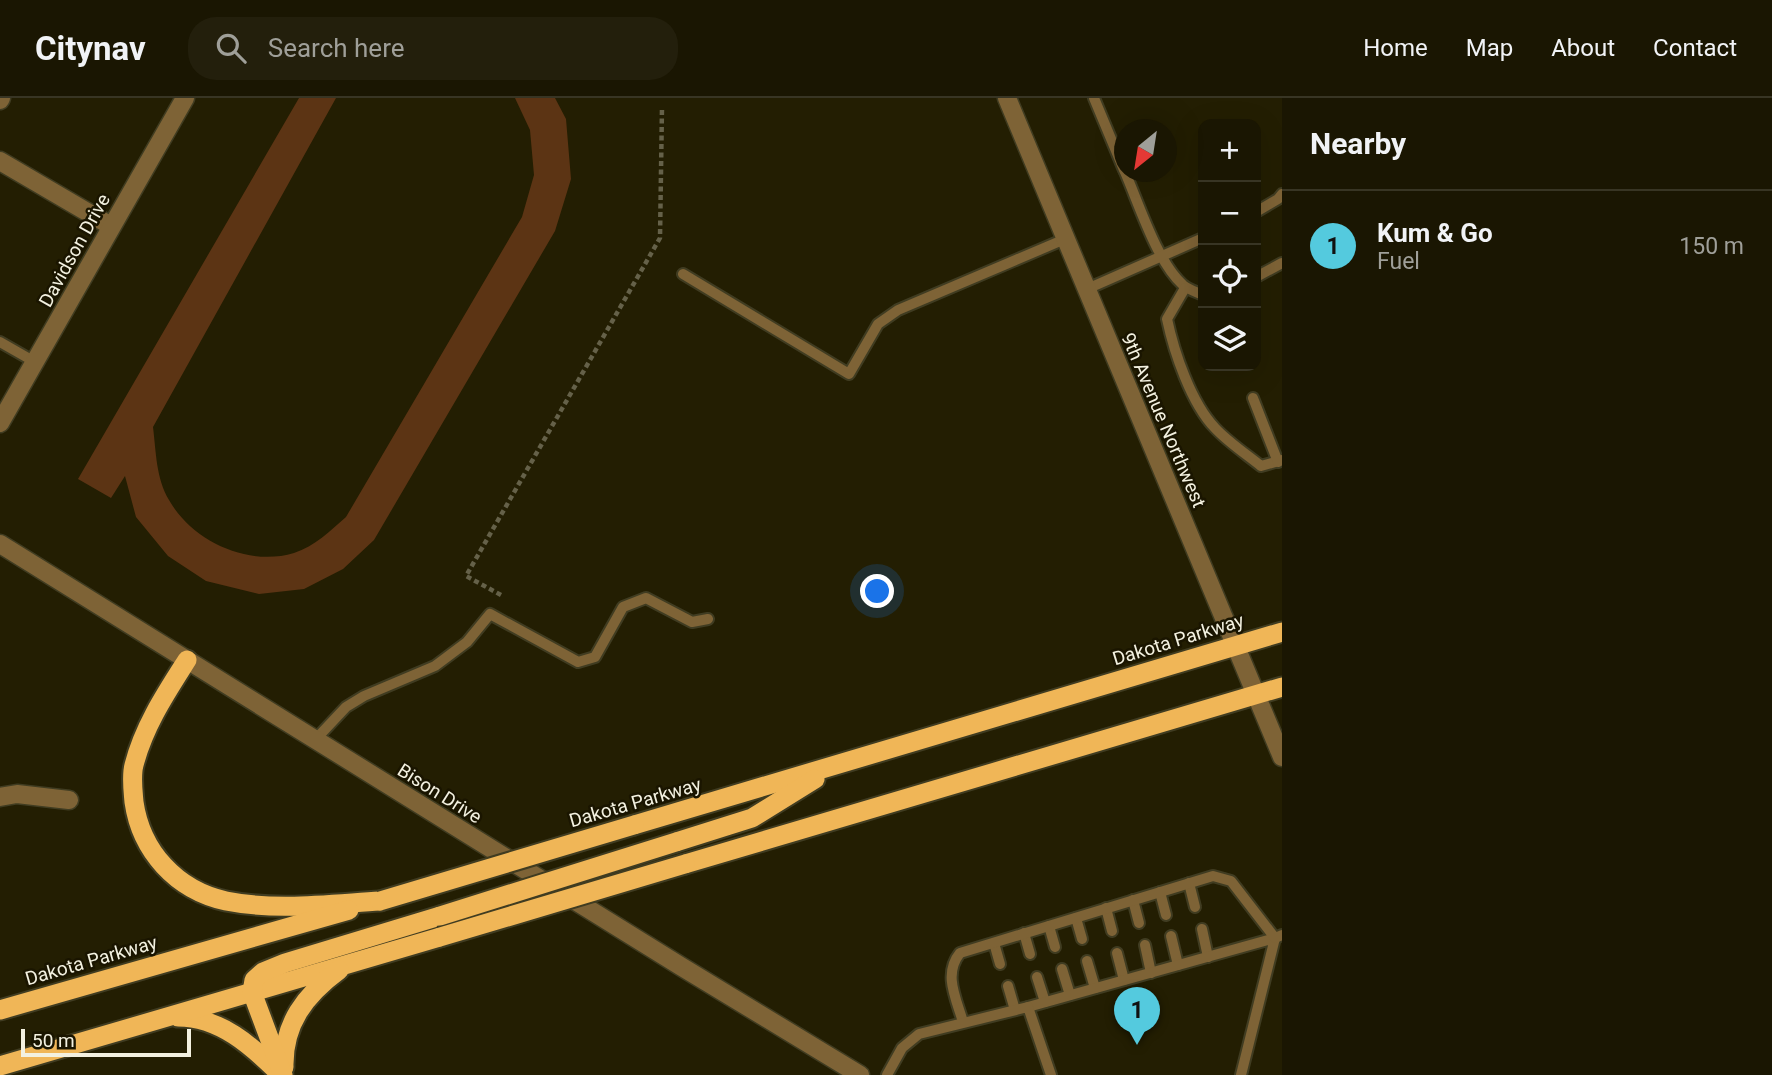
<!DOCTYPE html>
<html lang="en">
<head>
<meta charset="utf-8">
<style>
	:root { --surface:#1a1602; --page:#231f0c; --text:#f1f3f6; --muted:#9f9f99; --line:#383524; --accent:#54cade }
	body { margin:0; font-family:Roboto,sans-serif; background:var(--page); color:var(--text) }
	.controls { position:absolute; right:21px; top:21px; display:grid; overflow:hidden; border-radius:14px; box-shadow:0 7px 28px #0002 }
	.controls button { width:63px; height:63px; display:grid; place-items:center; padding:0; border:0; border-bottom:2px solid var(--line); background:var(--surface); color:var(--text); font:35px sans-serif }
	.compass { position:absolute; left:1114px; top:21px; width:63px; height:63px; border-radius:50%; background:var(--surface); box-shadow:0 7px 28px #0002; rotate:210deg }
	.scale { position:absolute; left:21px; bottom:18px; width:170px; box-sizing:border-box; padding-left:7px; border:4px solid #f3f1e0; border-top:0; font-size:19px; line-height:24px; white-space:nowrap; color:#f3f1e0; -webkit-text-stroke:5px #1a1500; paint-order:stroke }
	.you { position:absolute; left:878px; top:494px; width:24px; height:24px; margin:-18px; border:5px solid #fff; border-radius:50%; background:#1a73e8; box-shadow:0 0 0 10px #1a73e833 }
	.badge { display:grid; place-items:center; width:46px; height:46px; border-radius:50%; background:var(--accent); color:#111; font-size:23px; font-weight:700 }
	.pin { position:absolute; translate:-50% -58px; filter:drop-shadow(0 2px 4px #0008) }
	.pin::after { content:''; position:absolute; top:37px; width:24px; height:21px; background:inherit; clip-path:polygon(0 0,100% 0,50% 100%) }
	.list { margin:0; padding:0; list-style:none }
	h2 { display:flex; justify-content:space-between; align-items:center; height:91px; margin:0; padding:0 28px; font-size:30px }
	h2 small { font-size:23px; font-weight:400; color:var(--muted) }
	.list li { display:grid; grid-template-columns:46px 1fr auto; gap:21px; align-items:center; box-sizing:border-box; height:112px; padding:0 28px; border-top:2px solid var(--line) }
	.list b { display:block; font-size:26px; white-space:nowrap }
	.list p { margin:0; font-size:23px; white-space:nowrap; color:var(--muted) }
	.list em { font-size:23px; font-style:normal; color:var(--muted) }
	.icon { flex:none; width:38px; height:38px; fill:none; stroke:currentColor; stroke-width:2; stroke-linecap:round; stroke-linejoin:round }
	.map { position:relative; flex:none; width:1282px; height:977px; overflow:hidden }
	header { display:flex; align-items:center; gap:42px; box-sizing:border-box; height:98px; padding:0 35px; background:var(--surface); border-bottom:2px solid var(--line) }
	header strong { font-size:33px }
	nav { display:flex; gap:38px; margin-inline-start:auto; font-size:24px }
	.search { width:490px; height:63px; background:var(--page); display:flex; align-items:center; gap:18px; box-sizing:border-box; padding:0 24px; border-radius:28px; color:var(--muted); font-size:26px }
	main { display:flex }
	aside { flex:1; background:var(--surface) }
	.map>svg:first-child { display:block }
	.green { fill:#5c3414 }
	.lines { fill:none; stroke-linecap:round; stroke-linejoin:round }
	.service-casing { stroke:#403c21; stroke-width:14 }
	.minor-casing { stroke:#403c21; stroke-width:21 }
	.tertiary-casing { stroke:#403c21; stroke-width:21 }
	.trunk-casing { stroke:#403c21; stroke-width:23 }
	.path { stroke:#656149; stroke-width:4.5; stroke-dasharray:5 3.5; stroke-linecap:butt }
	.service { stroke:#7e6336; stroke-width:10 }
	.minor { stroke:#7e6336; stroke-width:18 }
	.tertiary { stroke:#7e6336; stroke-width:18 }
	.trunk { stroke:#f0b657; stroke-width:19 }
	.trunk-bridge-casing { stroke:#403c21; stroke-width:23; stroke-linecap:butt }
	.trunk-bridge { stroke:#f0b657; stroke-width:19 }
	.labels { text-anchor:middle; stroke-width:5; stroke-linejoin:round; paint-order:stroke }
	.street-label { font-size:19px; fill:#f3f1e0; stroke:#1a1500 }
</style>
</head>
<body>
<header>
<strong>Citynav</strong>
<div class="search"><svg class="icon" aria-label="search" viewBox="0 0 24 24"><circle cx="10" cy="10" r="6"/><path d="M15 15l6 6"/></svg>Search here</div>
<nav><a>Home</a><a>Map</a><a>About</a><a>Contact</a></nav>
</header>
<main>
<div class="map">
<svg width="1282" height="977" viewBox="0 0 1282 977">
	<rect width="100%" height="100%" fill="#231e02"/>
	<path class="green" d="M299 0H336L153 329C156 353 156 381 169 402 192 443 248 469 294 455 315 448 330 433 346 419L522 119 534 77 530 32 515 0H555L566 21 571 81 555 133 374 442 343 471 304 491 259 496 206 483 168 458 136 419 125 378 111 400 78 381Z"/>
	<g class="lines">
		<g class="service-casing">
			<g id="service">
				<path d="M1094 0 1124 72"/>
				<path d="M1125 74C1139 106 1157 164 1183 187 1189 192 1197 194 1203 197"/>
				<path d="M1256 114 1278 101 1282 96"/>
				<path d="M683 176 849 276 878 226 898 212 1065 141"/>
				<path d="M1256 179 1282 165"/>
				<path d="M1185 190 1167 221C1174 254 1191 305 1215 330 1228 344 1246 356 1261 368L1282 362"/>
				<path d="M1087 191 1203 140"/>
				<path d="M0 244 35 264"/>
				<path d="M1253 300 1278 364"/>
				<path d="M315 642 346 609 364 598 435 568 467 544 490 516 578 564 595 559 623 509 646 500 692 524 708 521"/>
				<path d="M1189 785 1195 809"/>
				<path d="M1160 794 1166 817"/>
				<path d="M1133 802 1139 825"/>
				<path d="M1106 810 1112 833"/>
				<path d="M1076 820 1082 841"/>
				<path d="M1049 828 1055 849"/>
				<path d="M1202 831 1208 859"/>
				<path d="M1024 835 1030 856"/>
				<path d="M1171 838 1178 867"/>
				<path d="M994 845 1000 866"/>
				<path d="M1145 847 1151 875"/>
				<path d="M1117 855 1124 882"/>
				<path d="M1087 863 1095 890"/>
				<path d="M1062 871 1070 897"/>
				<path d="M1037 879 1045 904"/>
				<path d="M1008 888 1015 912"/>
				<path d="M1028 909 1275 840 1241 977"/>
				<path d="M963 924C956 900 943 876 960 855L1213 778 1231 783 1275 840 1282 837"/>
				<path d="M887 977 902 950 919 936 1028 909 1051 977"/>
			</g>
		</g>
		<g class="minor-casing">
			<g id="minor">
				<path d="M0 2 1 0"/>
				<path d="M0 63 111 128"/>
				<path d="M0 325 185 0"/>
				<path d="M0 699 17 696 69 702"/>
			</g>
		</g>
		<g class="tertiary-casing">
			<g id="tertiary">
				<path d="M1007 0 1282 659"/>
				<path d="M0 446 682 869 860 977"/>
			</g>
		</g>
		<g class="trunk-casing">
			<g id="trunk">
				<path d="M187 562C166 595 144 628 134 667 131 678 133 692 134 704 141 753 176 792 226 803 276 813 330 806 380 803"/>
				<path d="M634 727 1282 534"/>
				<path d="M676 744 752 720 815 681"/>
				<path d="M685 766 1282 589"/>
				<path d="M0 912 349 812"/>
				<path d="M178 919C220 919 252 948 280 976"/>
				<path d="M0 968 440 839"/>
				<path d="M284 969C283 926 305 897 339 872"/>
				<path d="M283 977 252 894 254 882 263 874 285 865 440 818"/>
			</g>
		</g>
		<path class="path" d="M501 497 466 478 660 140 662 9"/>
		<use href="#service" class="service"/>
		<use href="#minor" class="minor"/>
		<use href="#tertiary" class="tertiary"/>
		<use href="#trunk" class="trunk"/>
		<g class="trunk-bridge-casing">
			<g id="trunk-bridge">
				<path d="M380 803 634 727"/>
				<path d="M440 818 676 744"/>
				<path d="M440 839 685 766"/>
			</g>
		</g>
		<use href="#trunk-bridge" class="trunk-bridge"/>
	</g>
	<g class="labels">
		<g class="street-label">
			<text transform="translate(74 152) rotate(-61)" y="7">Davidson Drive</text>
			<text transform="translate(1164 322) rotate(67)" y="7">9th Avenue Northwest</text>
			<text transform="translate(1178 541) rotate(-17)" y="7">Dakota Parkway</text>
			<text transform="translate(440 695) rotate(32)" y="7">Bison Drive</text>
			<text transform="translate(635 704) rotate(-16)" y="7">Dakota Parkway</text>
			<text transform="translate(91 862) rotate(-16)" y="7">Dakota Parkway</text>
		</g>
	</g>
</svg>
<div class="controls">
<button>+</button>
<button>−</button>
<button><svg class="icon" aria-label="locate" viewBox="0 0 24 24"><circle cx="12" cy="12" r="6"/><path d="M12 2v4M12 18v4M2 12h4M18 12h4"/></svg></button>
<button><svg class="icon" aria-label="layers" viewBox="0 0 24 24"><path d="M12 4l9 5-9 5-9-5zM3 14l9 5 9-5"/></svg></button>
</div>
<svg class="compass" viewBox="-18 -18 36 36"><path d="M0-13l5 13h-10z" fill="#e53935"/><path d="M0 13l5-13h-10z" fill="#9f9f99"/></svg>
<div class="scale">50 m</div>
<div class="you"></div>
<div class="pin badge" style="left:1137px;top:947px">1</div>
</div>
<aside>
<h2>Nearby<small></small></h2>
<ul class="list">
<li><span class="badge">1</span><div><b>Kum &amp; Go</b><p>Fuel</p></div><em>150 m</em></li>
</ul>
</aside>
</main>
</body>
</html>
